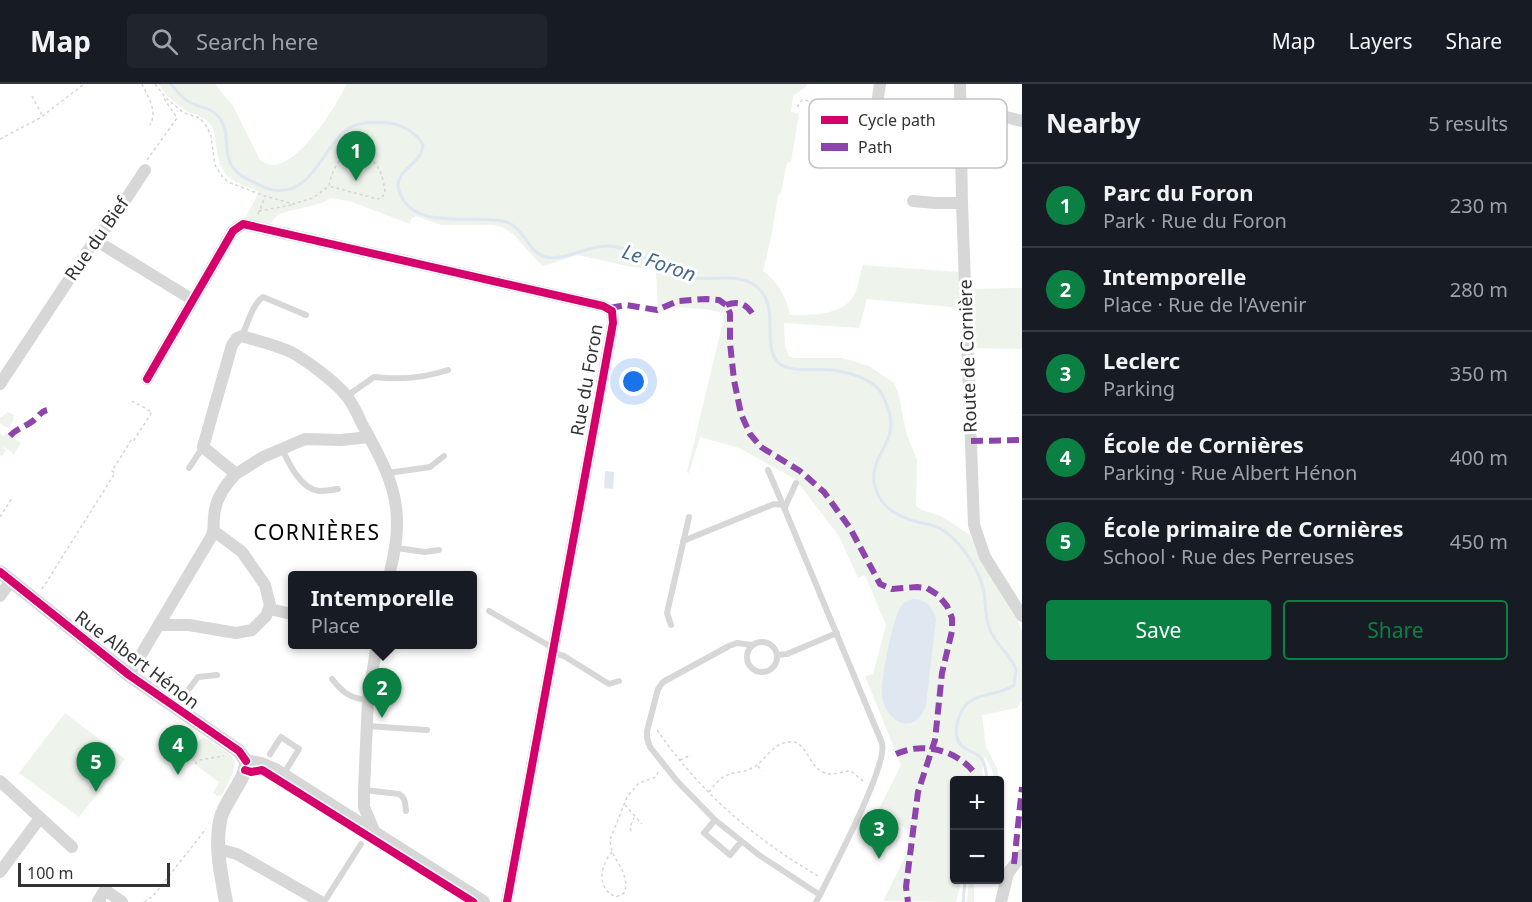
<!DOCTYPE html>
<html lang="en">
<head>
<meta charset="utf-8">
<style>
	:root { --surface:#171b24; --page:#20242c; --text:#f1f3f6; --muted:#9ea1a6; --line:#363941; --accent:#0b8043 }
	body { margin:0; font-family:"Noto Sans",sans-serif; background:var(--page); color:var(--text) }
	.controls { position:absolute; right:18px; bottom:18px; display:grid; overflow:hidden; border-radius:6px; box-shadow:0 2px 4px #0004 }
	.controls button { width:54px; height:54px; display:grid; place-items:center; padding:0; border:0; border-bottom:2px solid var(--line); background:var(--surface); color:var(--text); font:30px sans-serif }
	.scale { position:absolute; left:18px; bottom:15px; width:152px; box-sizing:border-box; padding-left:6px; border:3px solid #333; border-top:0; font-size:16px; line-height:21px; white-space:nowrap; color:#333; -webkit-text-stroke:4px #fff; paint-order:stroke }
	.you { position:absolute; left:634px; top:298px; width:21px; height:21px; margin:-15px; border:4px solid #fff; border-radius:50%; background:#1a73e8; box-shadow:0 0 0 9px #1a73e833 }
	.badge { display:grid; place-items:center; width:39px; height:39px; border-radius:50%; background:var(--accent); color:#fff; font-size:20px; font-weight:700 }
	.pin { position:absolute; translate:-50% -50px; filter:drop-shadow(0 2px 3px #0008) }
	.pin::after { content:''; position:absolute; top:32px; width:21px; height:18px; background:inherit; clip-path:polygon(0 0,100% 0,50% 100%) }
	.popup { position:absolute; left:288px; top:487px; width:189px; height:78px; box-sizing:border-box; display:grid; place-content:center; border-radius:6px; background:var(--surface); filter:drop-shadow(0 2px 4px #0005); font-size:20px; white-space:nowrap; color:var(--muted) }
	.popup b { font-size:22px; color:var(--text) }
	.popup::after { content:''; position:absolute; left:50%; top:100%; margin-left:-12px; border:12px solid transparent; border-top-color:var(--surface) }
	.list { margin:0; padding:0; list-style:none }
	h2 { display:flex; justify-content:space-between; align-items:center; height:78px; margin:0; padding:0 24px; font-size:26px }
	h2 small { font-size:20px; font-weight:400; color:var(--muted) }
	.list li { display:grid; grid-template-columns:39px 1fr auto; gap:18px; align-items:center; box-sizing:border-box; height:84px; padding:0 24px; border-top:2px solid var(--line) }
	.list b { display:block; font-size:22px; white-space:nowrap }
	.list p { margin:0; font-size:20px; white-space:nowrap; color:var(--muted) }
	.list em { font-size:20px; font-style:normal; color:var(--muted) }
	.actions { display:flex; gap:12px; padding:18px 24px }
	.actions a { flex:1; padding:14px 0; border:2px solid var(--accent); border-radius:6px; text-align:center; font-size:21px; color:var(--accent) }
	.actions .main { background:var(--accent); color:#fff }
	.icon { flex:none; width:33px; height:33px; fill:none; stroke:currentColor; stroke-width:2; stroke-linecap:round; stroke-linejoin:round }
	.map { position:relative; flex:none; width:1022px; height:818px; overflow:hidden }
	header { display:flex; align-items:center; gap:36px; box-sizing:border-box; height:84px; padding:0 30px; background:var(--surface); border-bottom:2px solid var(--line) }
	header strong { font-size:28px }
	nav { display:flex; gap:33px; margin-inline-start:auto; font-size:21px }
	.search { width:420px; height:54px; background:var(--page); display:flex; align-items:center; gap:15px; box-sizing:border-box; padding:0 21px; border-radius:6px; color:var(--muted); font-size:22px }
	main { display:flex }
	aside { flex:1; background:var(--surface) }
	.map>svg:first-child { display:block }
	.green { fill:#eef3ec }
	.water { fill:#dfe7f1 }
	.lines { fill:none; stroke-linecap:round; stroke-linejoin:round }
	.stream { stroke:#dfe7f1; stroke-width:3 }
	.path { stroke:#d5d5d5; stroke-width:1.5; stroke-dasharray:3 3; stroke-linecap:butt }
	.service { stroke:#d7d7d7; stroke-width:6 }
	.minor { stroke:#d7d7d7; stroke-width:12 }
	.tertiary { stroke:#d7d7d7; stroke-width:14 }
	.quiet { stroke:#8e44ad; stroke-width:6; stroke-dasharray:12 6; stroke-linecap:butt }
	.cycleway-casing { stroke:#fff; stroke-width:11 }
	.cycleway { stroke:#d6006c; stroke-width:8 }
	.labels { text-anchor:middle; stroke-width:6; stroke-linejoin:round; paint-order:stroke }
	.street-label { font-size:18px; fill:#333; stroke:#fff }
	.water-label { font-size:20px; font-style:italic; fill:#46698f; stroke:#fff }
	.quarter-label { font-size:21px; letter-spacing:1.5px; fill:#000; stroke:#fff }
	.key { fill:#fff; stroke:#c2c2c2; stroke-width:1.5 }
	.key-label { font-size:16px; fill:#333 }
</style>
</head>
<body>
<header>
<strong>Map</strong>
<div class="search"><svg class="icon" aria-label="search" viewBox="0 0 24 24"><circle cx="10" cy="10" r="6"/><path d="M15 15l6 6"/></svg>Search here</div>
<nav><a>Map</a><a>Layers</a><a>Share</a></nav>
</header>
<main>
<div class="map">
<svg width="1022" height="818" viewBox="0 0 1022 818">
	<rect width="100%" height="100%" fill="#fff"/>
	<g class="green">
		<path d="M159 0H215L233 22 260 76C289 101 336 22 347 0H807V2L793 12 791 28 799 30 791 78 787 79 781 108 778 112 771 154 763 187C778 198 786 212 790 231 811 231 845 232 855 209 859 200 860 190 863 181L959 188 960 224 867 215 859 244 784 239 785 263 789 272 794 274H842L869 282 894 299 898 309 907 351 917 376 916 422 922 426 941 432 970 451 979 472 1017 536 1022 547V617L1017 624 982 631 986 663 997 684 999 696H994L992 686 985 672 982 687 984 696H954V796H959L960 802 956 818 883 817 906 771 909 748 904 743 877 729 901 681 865 592 873 590 886 541 865 491 858 494 839 452 795 395 739 364 700 353 689 389 687 388 725 229 704 225 672 223 658 230 656 188 653 185 632 183 577 171 544 182 539 179 513 150 502 143 493 141H441L416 132 411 135 410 140 352 118 331 114 322 119 278 130 270 140 245 135 259 108C229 95 220 94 216 61 215 53 215 45 209 39 202 31 194 31 185 26 176 20 164 10 159 0Z"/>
		<path d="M1022 204V265L973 264 971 205Z"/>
		<path d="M8 328 14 331 13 337 9 343H5L0 339V334Z"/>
		<path d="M0 349 4 352 6 349 21 359 14 370 4 363 3 364 6 366 2 372 0 371Z"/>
		<path d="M65 629 125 675 79 733 19 689Z"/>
		<path d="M203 653C239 676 243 671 222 711L218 712 213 709 219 698C212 693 189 679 191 670 192 664 199 657 203 653Z"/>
		<path d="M969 796H974V818H967Z"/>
	</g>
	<g class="water">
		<path d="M605 387 614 388 613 405 604 404Z"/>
		<path d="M913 515C926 515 932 523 936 535L926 621C916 652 887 641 882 612 880 598 893 533 901 522 904 518 909 516 913 515Z"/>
	</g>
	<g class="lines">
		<g class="stream">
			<path d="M171 0C176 7 183 15 191 19 199 23 210 24 216 30 238 52 212 78 249 96 257 100 266 105 274 106 313 112 323 61 349 44 360 37 377 38 389 39 403 41 417 49 423 61 422 81 393 86 399 106 411 149 475 129 506 138 524 143 528 169 546 173 567 177 588 161 609 162 638 164 659 185 687 193 707 198 732 189 751 199 782 216 762 254 776 276 784 290 817 284 832 286 846 288 863 292 874 301 881 306 884 314 887 322 903 360 864 372 876 406 883 426 902 435 922 439 928 440 935 441 941 445 961 457 980 486 984 509 986 522 985 536 991 548 997 561 1010 571 1016 585L1014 601C1001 611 982 608 969 618 959 626 951 650 961 661 966 667 976 668 981 674 986 680 986 689 987 696"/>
			<path d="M963 818 965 796"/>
		</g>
		<g class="path">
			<path d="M142 0C148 13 158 27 150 41"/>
			<path d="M155 0 167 15 184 29 200 34 207 43 211 52 215 81 222 92 228 98 265 112 293 120 313 114 329 102C337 54 381 60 385 108L382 114 377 115 329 102"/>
			<path d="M32 12 42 31"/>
			<path d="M797 23 802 16 866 23"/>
			<path d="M0 55 40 34 84 0"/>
			<path d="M147 76 177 34 163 13"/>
			<path d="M259 127 292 121"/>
			<path d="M258 130 265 113"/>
			<path d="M0 433 12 414"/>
			<path d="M42 505 115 389 112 387 132 355 134 356 152 328 132 317"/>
			<path d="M657 646C701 709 752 753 818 792"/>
			<path d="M680 676 691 671"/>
			<path d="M195 680 199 676 224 672"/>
			<path d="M758 682 762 687"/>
			<path d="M709 708C716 699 722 691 734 689 740 688 747 687 752 684 764 678 769 665 781 660 807 649 806 681 823 688 833 693 841 687 851 687L863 697"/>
			<path d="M625 721 642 740"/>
			<path d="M631 747 630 743 634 734"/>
			<path d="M612 768C600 781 596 805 616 813L624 809C630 795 619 781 612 768L610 756 627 713 639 699 656 693 658 688"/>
			<path d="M144 818 153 812 206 745"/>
		</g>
		<g class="service">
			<path d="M242 252C248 239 252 221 263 213L306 231"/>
			<path d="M347 312 374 293C399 296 424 294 448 286"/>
			<path d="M282 365C289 380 301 405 319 407 325 407 332 406 338 405"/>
			<path d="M189 384 203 363"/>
			<path d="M768 386 783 421"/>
			<path d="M388 389 430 383 444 372"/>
			<path d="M785 423 796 399"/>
			<path d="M683 457 774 420 783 421 882 659C888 682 833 784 820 811"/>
			<path d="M397 464 425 468 439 466"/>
			<path d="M489 527 553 564"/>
			<path d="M671 541 667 529 689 433"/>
			<circle cx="762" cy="573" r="15"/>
			<path d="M752 561 737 559 729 562 663 598 658 605 647 647V654L650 663 677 697 715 736 759 771 820 811 816 818"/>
			<path d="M553 569 564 572 609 600 619 597"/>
			<path d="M777 571 787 570 837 549"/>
			<path d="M332 595C342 608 351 615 368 616"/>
			<path d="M175 623 198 593 217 591"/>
			<path d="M367 642 427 646"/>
			<path d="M270 670 281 653 299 665 283 691"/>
			<path d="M364 706 399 710C406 714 405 720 406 727"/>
			<path d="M715 736 704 749 730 771 741 758"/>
			<path d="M324 818 361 760"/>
		</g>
		<g class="minor">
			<path d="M960 0 962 119 974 441 985 473 1022 532"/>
			<path d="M960 22 1022 37"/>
			<path d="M875 33 880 0"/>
			<path d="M913 117 935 119H962"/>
			<path d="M95 156 193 216"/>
			<path d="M147 295 233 147 243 140 603 222 612 227 613 239 507 818"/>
			<path d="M0 300 99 150 109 141 145 86"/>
			<path d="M369 353 341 356 305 355 263 373 236 390 203 363 232 261 237 254 242 252C258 257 276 261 291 268 306 276 334 297 345 310 352 318 357 329 361 338 376 366 392 392 396 423 399 447 395 468 389 492"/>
			<path d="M0 512 11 497"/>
			<path d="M269 525 292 530"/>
			<path d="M159 541H189L236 549 252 546 266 532 270 521 265 501 242 468 214 447"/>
			<path d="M129 591 211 453C215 446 213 441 214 433 215 415 224 402 236 390"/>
			<path d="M0 697 72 763"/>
			<path d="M375 749 364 723V706L368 616 377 560"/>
			<path d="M218 765 237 770 321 818"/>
			<path d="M0 788 40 734"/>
			<path d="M100 818 98 817 105 806 122 818"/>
			<path d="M1001 818 1008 789 1022 771"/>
		</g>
		<g class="tertiary">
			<path d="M0 488 129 591 239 667 246 677"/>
			<path d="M246 677 261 680 275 686 483 818"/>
			<path d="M226 818C221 790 214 761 221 733 226 715 247 694 246 677"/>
		</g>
		<g class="quiet">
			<path d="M726 221C740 216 748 221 755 234"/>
			<path d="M610 224 626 221 657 226 678 217 706 215 719 216 726 221 730 229V259L734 296 741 330 750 350 761 363 800 387 824 408 850 444 880 500 892 505 917 503 927 504 938 511 947 522 952 534V547L942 589 935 656 918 708 906 803 908 818"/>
			<path d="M10 352C17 344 28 342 35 335 40 331 40 328 47 326"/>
			<path d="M971 357 1022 356"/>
			<path d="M896 670C922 658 954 665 973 687L971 696"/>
			<path d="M1014 780 1022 703"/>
		</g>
		<g class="cycleway-casing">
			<g id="cycleway">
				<path d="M147 295 233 147 243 140 603 222 612 227 613 239 507 818"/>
				<path d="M0 488 129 591 239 667 246 677"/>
				<path d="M245 686 251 688 262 686 473 818"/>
			</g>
		</g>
		<use href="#cycleway" class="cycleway"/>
	</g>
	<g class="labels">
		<g class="street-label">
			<text transform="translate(97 155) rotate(-55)" y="6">Rue du Bief</text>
			<text transform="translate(968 272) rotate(-92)" y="6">Route de Cornière</text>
			<text transform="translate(587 296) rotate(-80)" y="6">Rue du Foron</text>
			<text transform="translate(137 576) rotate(37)" y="6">Rue Albert Hénon</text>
		</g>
		<g class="water-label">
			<text transform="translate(659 179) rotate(19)" y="7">Le Foron</text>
		</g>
		<g class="quarter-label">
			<text x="317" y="456">CORNIÈRES</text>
		</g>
	</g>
	<rect x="809" y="15" width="198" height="69" rx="9" class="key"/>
	<rect x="821" y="32" width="27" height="8" fill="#d6006c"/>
	<rect x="821" y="59" width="27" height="8" fill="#8e44ad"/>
	<g class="key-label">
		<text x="858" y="42">Cycle path</text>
		<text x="858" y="69">Path</text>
	</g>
</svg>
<div class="controls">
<button>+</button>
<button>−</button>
</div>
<div class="scale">100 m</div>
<div class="you"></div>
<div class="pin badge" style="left:356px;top:97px">1</div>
<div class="pin badge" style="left:382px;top:634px">2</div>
<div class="popup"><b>Intemporelle</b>Place</div>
<div class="pin badge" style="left:879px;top:775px">3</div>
<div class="pin badge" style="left:178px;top:691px">4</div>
<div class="pin badge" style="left:96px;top:708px">5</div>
</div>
<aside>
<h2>Nearby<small>5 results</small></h2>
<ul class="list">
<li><span class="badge">1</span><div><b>Parc du Foron</b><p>Park · Rue du Foron</p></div><em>230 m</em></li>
<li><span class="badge">2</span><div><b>Intemporelle</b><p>Place · Rue de l'Avenir</p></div><em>280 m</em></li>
<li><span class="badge">3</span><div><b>Leclerc</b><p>Parking</p></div><em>350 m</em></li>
<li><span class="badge">4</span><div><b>École de Cornières</b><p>Parking · Rue Albert Hénon</p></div><em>400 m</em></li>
<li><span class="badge">5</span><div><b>École primaire de Cornières</b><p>School · Rue des Perreuses</p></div><em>450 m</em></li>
</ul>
<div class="actions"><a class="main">Save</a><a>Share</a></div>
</aside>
</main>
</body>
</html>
